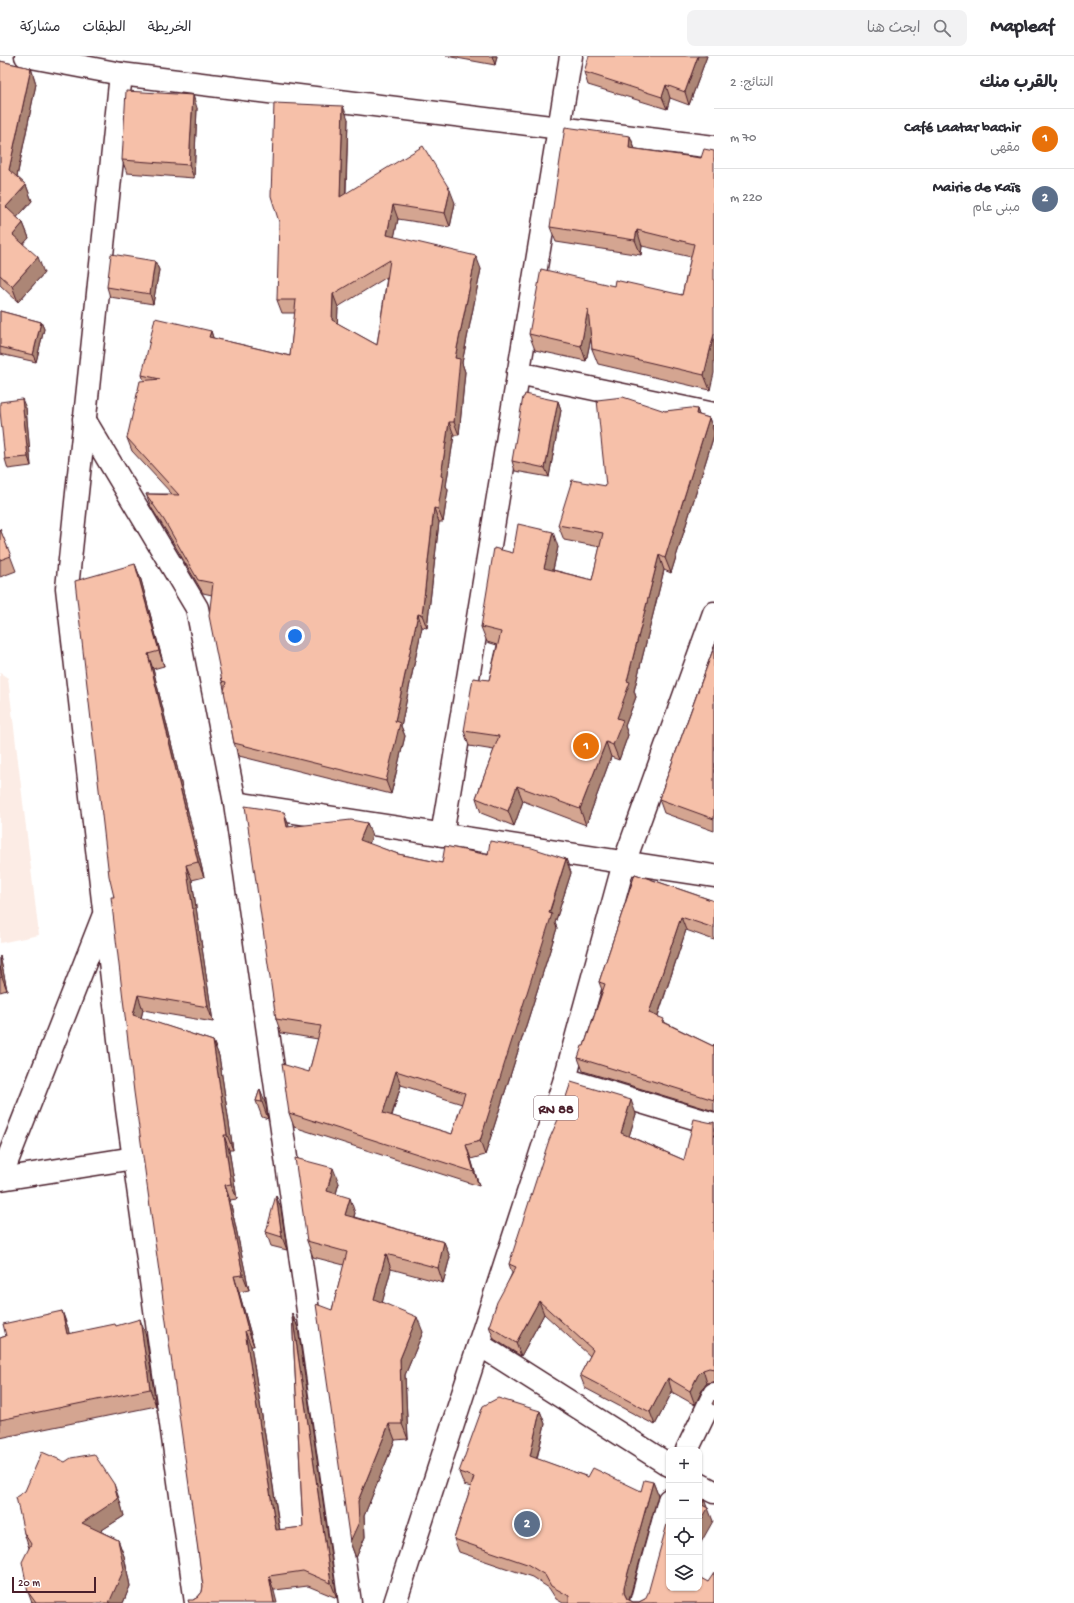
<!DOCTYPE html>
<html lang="ar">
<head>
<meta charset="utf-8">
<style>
	:root { --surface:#fff; --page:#f2f2f3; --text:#2b2b33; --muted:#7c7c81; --line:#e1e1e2; --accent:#4a1f2b }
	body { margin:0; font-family:"Gochi Hand","Playpen Sans Arabic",sans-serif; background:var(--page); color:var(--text); direction:rtl }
	.controls { position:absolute; right:12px; bottom:12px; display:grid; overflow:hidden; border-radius:8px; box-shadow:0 1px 3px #0004 }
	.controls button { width:36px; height:36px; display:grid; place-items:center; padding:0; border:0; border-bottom:1px solid var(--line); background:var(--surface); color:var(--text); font:20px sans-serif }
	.scale { position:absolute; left:12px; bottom:10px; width:84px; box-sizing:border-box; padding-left:4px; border:2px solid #4a1f2b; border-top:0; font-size:11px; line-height:14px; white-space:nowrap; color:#4a1f2b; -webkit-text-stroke:3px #fff; paint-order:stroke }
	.you { position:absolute; left:295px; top:580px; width:14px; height:14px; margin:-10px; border:3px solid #fff; border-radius:50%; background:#1a73e8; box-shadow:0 0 0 6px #1a73e833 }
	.badge { display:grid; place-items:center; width:26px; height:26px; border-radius:50%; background:var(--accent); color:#fff; font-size:13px; font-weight:700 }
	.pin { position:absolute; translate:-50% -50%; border:2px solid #fff; box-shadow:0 1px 4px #0006 }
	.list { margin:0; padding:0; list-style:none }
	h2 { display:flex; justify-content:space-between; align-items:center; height:52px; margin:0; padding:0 16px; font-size:17px }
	h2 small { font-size:13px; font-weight:400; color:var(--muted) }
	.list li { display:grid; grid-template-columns:26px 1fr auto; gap:12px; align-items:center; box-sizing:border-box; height:60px; padding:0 16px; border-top:1px solid var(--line) }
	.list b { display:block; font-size:15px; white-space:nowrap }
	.list p { margin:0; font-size:13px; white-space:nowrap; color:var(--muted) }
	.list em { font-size:13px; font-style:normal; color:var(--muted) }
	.icon { flex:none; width:22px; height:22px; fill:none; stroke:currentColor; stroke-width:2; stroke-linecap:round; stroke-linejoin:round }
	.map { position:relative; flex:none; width:714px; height:1547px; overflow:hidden; direction:ltr }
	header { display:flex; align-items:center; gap:24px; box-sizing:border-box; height:56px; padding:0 20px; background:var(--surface); border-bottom:1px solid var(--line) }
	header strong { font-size:19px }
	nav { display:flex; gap:22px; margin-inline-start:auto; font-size:14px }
	.search { width:280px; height:36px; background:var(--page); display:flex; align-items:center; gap:10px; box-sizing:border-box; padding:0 14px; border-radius:8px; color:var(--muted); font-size:15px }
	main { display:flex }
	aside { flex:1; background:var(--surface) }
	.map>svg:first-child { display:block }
	.built { fill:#fcece5 }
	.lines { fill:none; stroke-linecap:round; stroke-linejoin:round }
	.street-casing { stroke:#4a1f2b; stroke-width:25 }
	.primary-casing { stroke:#4a1f2b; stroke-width:25 }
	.street { stroke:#fff; stroke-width:22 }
	.primary { stroke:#fff; stroke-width:22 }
	.wall { fill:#d4a591; stroke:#4a1f2b; fill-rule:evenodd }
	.shaded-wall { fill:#ac8676; stroke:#4a1f2b }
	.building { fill:#f6c0a9; stroke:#4a1f2b; fill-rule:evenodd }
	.labels { text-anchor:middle; stroke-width:4; stroke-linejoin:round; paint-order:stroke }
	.shield { fill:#fff; stroke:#80626b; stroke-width:1 }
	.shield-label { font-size:14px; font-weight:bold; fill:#4a1f2b }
</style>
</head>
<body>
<header>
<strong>Mapleaf</strong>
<div class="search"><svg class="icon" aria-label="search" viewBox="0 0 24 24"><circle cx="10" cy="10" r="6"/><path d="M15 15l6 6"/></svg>ابحث هنا</div>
<nav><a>الخريطة</a><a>الطبقات</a><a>مشاركة</a></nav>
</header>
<main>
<aside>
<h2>بالقرب منك<small>النتائج: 2</small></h2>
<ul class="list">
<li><span class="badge" style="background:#e8710a">1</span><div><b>Café Laatar bachir</b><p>مقهى</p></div><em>70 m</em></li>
<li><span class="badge" style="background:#5c6f8a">2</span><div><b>Mairie de Kaïs</b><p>مبنى عام</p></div><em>220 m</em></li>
</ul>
</aside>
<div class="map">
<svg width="714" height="1547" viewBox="0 0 714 1547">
	<rect width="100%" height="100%" fill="#fff"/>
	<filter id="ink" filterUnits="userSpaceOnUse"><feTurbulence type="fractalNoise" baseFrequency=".025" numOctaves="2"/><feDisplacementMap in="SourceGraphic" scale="8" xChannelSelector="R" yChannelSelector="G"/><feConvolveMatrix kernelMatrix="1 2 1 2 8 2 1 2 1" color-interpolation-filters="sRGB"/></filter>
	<g filter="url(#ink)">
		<path class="built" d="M0 617 8 622 39 879 0 887Z"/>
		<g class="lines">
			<g class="street-casing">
				<g id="street">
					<path d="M26 0 121 18 714 91"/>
					<path d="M121 18 67 532 127 1053 196 1547"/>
					<path d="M518 317 714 358"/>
					<path d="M84 363 197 552 235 747 350 1547"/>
					<path d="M235 747 714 820"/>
					<path d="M442 779 571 0"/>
					<path d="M565 1023 714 1068"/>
					<path d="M0 1123 103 861"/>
					<path d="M1 1123 134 1102"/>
					<path d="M480 1289 669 1409"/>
					<path d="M687 1394 714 1338"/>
					<path d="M699 1428 714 1436"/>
					<path d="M641 1547 669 1444"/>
				</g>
			</g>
			<g class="primary-casing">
				<path id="primary" d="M395 1547 565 1023 624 807 714 557"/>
			</g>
			<use href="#street" class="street"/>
			<use href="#primary" class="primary"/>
		</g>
		<g class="wall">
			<path d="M446 0H497L495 9Z"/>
			<path d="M707 0 689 49 670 42 667 53 588 29 584 16Z"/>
			<path d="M0 5 31 12 36 28 17 121 26 129 32 145 17 161 23 167 29 182 23 188 44 217 18 246 0 229Z"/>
			<path d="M197 52 194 122 127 117 122 104Z"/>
			<path d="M348 63 346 138 455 147 450 171 398 163 394 181 481 213 462 307 465 316 459 379H454L446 430 448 434 443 466H439L427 572 422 571 401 670 405 680 391 738 239 700 234 687 224 633 222 625 212 539 203 537 168 478 151 451 146 438H172L132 395 127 382 144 325 142 319 211 275 213 282 290 300 295 257H282L277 244ZM387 221 377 289 337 267 338 251Z"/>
			<path d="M630 80 635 93 701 102 710 334 598 308 592 293 591 282 586 305 535 294 529 278 614 230 682 239 691 201 642 190 641 199 556 186 550 171Z"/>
			<path d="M155 205 159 214 153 248 110 241 107 231Z"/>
			<path d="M0 255 41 266 44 273 36 306 0 298Z"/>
			<path d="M558 345 561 354 549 421 515 415 512 405Z"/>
			<path d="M26 352 31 410 8 413 5 403Z"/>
			<path d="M697 353 699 359 709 362 714 376V379L671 517 664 514 634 635 636 641 625 670 628 679 619 704 611 701 586 769 523 745 514 770 481 757 476 742 494 694 469 690 464 675 489 624 497 589 487 586 481 571 513 497 558 491 553 514 592 524 600 491 564 484 558 469 606 430 665 355Z"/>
			<path d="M0 473 16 515 0 521Z"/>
			<path d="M135 508 141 524 164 610 153 613 204 821 192 824 213 966 143 954 141 962 213 985 219 1000 233 1094H229L237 1143 230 1144 249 1234 239 1236 254 1290H251L280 1474 303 1471 292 1257 298 1272 337 1542 308 1530 193 1544 198 1541 202 1536 203 1530 114 841Z"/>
			<path d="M714 591V775L664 757 659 743Z"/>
			<path d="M367 767 372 780 369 788 398 798 442 807 488 799 566 803 571 817 555 867 557 872 485 1099 471 1103 479 1130 294 1071 289 1057 309 1016 318 983 281 977 276 963 289 771ZM401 1029 462 1048 452 1078 392 1060Z"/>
			<path d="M635 818 714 845V884L686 874 658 960 666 967 713 990 714 988V1055L583 1015 578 1002 584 990 602 934 599 926Z"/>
			<path d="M0 900 7 934 0 936Z"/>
			<path d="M260 1033 266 1049 268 1063 262 1061 256 1045Z"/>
			<path d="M636 1058 629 1080 684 1104 712 1067 714 1066V1326L707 1327 703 1332 695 1349 672 1336 655 1369 585 1332 580 1319 590 1300 544 1258 521 1300 494 1283 489 1270 512 1217 509 1208Z"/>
			<path d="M339 1127 336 1138 355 1157 354 1161 444 1186 450 1201 443 1227 391 1213 382 1247 423 1276 405 1319 408 1383 395 1384 364 1460 365 1481 356 1502 350 1486 332 1254 344 1209 313 1201 307 1185Z"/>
			<path d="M281 1153 287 1194 271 1190 266 1176Z"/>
			<path d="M62 1255 68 1272 69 1278 116 1270 146 1280 156 1350 0 1382V1282L6 1280Z"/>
			<path d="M540 1355 545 1368 537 1403 588 1421 641 1435 653 1426 658 1439 629 1544 633 1546H639L669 1532 708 1526 714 1547H563L556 1543 549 1532 532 1521 459 1496 454 1483 471 1431 464 1429 459 1416Z"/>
			<path d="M25 1435 120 1445 124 1460 100 1475 118 1484 124 1500 130 1530 123 1547H32L28 1536 29 1492 24 1477Z"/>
		</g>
		<g class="shaded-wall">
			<path d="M492 0H497L495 9Z"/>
			<path d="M698 0H707L689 49 685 36Z"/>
			<path d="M31 12 36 28 15 130 9 114Z"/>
			<path d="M666 29 670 42 667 53 662 41Z"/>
			<path d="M193 39 197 52 194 122 189 109Z"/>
			<path d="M343 50 348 63 345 155 340 141Z"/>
			<path d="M630 80 636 96 629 92Z"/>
			<path d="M26 129 32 145 12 167 6 151Z"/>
			<path d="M450 134 455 147 450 171 445 157Z"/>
			<path d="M393 149 398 163 392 192 387 179Z"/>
			<path d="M23 167 29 182 18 194 13 179Z"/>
			<path d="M637 174 642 190 641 199 635 184Z"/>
			<path d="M476 200 481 213 462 307 465 316 459 379 454 366 455 302Z"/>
			<path d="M38 201 44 217 18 246 12 230Z"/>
			<path d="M155 205 159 214 153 248 150 238Z"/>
			<path d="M333 238 338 251 337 277 332 264Z"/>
			<path d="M588 253 594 268 586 305 581 290Z"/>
			<path d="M41 266 44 273 36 306 33 299Z"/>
			<path d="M211 275 215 288 209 281Z"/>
			<path d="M714 278V317L710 334 704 319Z"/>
			<path d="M22 343 26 352 31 410 28 401Z"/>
			<path d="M558 345 561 354 549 421 545 412Z"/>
			<path d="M697 353 702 368 696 358Z"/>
			<path d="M709 362 714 376V379L671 517 665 502Z"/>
			<path d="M449 366 454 379 446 430 448 434 443 466 438 453 441 420Z"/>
			<path d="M434 452 439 466 427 572 422 559Z"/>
			<path d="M553 476 558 491 550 527 544 512Z"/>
			<path d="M659 499 664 514 634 635 636 641 625 670 628 679 619 704 613 689 617 662 627 625Z"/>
			<path d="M135 508 141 524 164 610 159 595Z"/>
			<path d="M418 558 422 571 401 670 405 680 391 738 386 725 395 665Z"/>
			<path d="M148 598 153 613 204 821 198 806Z"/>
			<path d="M606 686 611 701 586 769 580 753Z"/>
			<path d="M517 730 523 745 514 770 508 755Z"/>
			<path d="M284 756 289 770 287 771Z"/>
			<path d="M367 767 372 780 365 798 360 784Z"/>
			<path d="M566 803 571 817 555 867 557 872 485 1099 480 1085Z"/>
			<path d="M186 809 192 824 213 966 208 951Z"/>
			<path d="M681 861 686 874 654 971 649 957Z"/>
			<path d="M0 900 7 934 2 921 0 911Z"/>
			<path d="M138 939 143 954 138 974 133 959Z"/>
			<path d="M213 985 219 1000 233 1094 227 1079Z"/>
			<path d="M396 1015 401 1029 388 1071 383 1057Z"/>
			<path d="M260 1033 266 1049 268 1063 262 1046Z"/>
			<path d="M631 1044 636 1058 626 1090 621 1077Z"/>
			<path d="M224 1079 229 1094 237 1143 231 1128Z"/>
			<path d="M466 1089 471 1103 479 1130 474 1116Z"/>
			<path d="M333 1112 339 1127 332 1151 327 1135Z"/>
			<path d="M225 1129 230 1144 249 1234 243 1219Z"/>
			<path d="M276 1139 281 1153 287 1194 282 1181Z"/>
			<path d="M350 1142 355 1157 350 1174 345 1159Z"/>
			<path d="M444 1186 450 1201 443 1227 438 1212Z"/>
			<path d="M386 1198 391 1213 379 1259 374 1243Z"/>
			<path d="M234 1220 239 1236 254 1290 248 1274Z"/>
			<path d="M539 1245 544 1258 521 1300 516 1287Z"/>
			<path d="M62 1255 68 1272 73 1295 67 1278Z"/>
			<path d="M292 1257 298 1272 337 1542 331 1527Z"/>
			<path d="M417 1261 423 1276 405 1319 408 1383 402 1368 400 1303Z"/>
			<path d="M140 1263 146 1280 156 1350 150 1333Z"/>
			<path d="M245 1275 251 1290 282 1489 276 1474Z"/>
			<path d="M703 1314 707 1327 703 1332 695 1349 690 1335 698 1319Z"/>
			<path d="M668 1322 672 1336 655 1369 650 1356Z"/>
			<path d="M540 1355 545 1368 534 1413 530 1400Z"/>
			<path d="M389 1368 395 1384 364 1460 365 1481 356 1502 350 1486 358 1445Z"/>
			<path d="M653 1426 658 1439 629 1544V1547L624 1537V1531Z"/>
			<path d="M114 1428 120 1445 124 1460 88 1483 82 1467Z"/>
			<path d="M704 1443 708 1454V1452L713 1465 699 1490V1469L702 1449Z"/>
			<path d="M118 1484 124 1500 130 1530 123 1547H109Z"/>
			<path d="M269 1520 274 1535 277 1547H274Z"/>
		</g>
		<g class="building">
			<path d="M589 0H698L685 36 666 29 662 41 584 16Z"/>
			<path d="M0 5 31 12 9 114 26 129 6 151 23 167 13 179 38 201 12 230 0 219Z"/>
			<path d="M126 35 193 39 189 109 122 104Z"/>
			<path d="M274 47 343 50 340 141 423 90 450 134 445 157 393 149 387 179 476 200 455 302 460 303 454 366H449L441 420 443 421 438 453 434 452 422 559 418 558 395 665 400 667 386 725 234 687 224 635 226 626 222 625 209 560 213 527 198 524 164 464 146 438 179 439 127 382 140 325 160 323 142 319 155 262 211 275 209 281 290 300 296 244H277L279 166 271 140ZM390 204 377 289 332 264 333 238Z"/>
			<path d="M565 71 630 80 629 92 701 102 704 93 714 95V278L704 319 592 293 588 253 581 290 529 278 541 213 614 230 615 224 682 239 694 188 637 174 635 184 550 171Z"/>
			<path d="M111 198 155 205 150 238 107 231Z"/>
			<path d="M0 255 41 266 33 299 0 291Z"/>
			<path d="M525 338 558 345 545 412 512 405 523 341H524Z"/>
			<path d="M623 341 665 355 691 352 697 353 696 358 709 362 665 502 659 499 627 625 630 626 617 662 623 664 613 689 606 686 580 753 517 730 508 755 476 742 499 680 464 675 473 622 489 624 501 576 481 571 494 492 513 497 518 468 553 476 544 512 592 524 603 477 558 469 572 424 606 430 597 344Z"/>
			<path d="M22 343 28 401 5 403 0 355V346Z"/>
			<path d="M0 473 11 500 0 504Z"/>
			<path d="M135 508 159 595 148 598 198 806 186 809 208 951 138 939 133 959 213 985 227 1079H224L231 1128 225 1129 243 1219 234 1220 248 1274 245 1275 276 1474 303 1471 292 1257 331 1527 303 1515 269 1520 274 1547H189L188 1544H193L198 1541 202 1536 203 1530 134 1036 111 841H114L109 820 75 525Z"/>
			<path d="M714 591V763L659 743Z"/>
			<path d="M245 750 284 756 287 771 351 764 367 767 360 784 398 798 442 807 445 790 488 799 490 785 532 792 566 803 549 857 552 858 480 1085 466 1089 474 1116 289 1057 282 1008 309 1016 321 970 276 963ZM396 1015 465 1037 452 1078 383 1057Z"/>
			<path d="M635 818 714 845V872L681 861 649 957 664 963 663 966 713 990 714 988V1044L578 1002 582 990H584L605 928 599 926Z"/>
			<path d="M0 911 2 921 0 922Z"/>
			<path d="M571 1026 631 1044 621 1077 684 1104 694 1063 712 1067 714 1066V1313L709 1312 703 1314 698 1319 690 1335 668 1322 650 1356 580 1319 593 1294 539 1245 516 1287 489 1270 497 1246 516 1211 509 1208 549 1084 560 1059Z"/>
			<path d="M260 1033 262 1046 256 1045Z"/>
			<path d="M295 1102 333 1112 327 1135 350 1142 345 1159 444 1186 438 1212 386 1198 374 1243 417 1261 400 1303 402 1368H389L358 1445 359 1466 350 1486 316 1248 332 1254 347 1196 307 1185Z"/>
			<path d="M276 1139 282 1181 266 1176Z"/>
			<path d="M62 1255 67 1278 115 1268 116 1270 140 1263 150 1333 0 1364V1282L6 1280 3 1268Z"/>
			<path d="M498 1342 540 1355 530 1400 588 1421 593 1412 641 1435 644 1424 653 1426 624 1531V1537L627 1543 633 1546H639L645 1543 648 1537 669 1461V1532H699V1521L708 1526 714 1517V1547H569V1540L551 1530 545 1519 527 1508 454 1483 474 1421 459 1416 483 1350Z"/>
			<path d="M714 1344V1349L712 1348Z"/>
			<path d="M42 1396 65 1406 71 1402 94 1398 114 1428 118 1443 82 1467 118 1484 124 1513 109 1547H36L28 1536 22 1506 31 1488 24 1477 16 1441 25 1435Z"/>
			<path d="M699 1441 704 1443 702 1449 708 1452 699 1469Z"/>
		</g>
	</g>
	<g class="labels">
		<rect class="shield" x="534" y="1040" width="44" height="24" rx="3"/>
		<g class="shield-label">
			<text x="556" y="1057">RN 88</text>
		</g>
	</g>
</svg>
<div class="controls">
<button>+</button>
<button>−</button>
<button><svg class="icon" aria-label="locate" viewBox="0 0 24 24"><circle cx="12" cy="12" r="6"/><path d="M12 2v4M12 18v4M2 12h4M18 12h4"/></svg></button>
<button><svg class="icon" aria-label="layers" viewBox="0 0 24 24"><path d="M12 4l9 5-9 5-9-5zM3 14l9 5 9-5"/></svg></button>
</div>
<div class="scale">20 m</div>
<div class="you"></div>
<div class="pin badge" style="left:586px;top:690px;background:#e8710a">1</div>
<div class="pin badge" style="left:527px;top:1468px;background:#5c6f8a">2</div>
</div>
</main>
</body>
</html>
